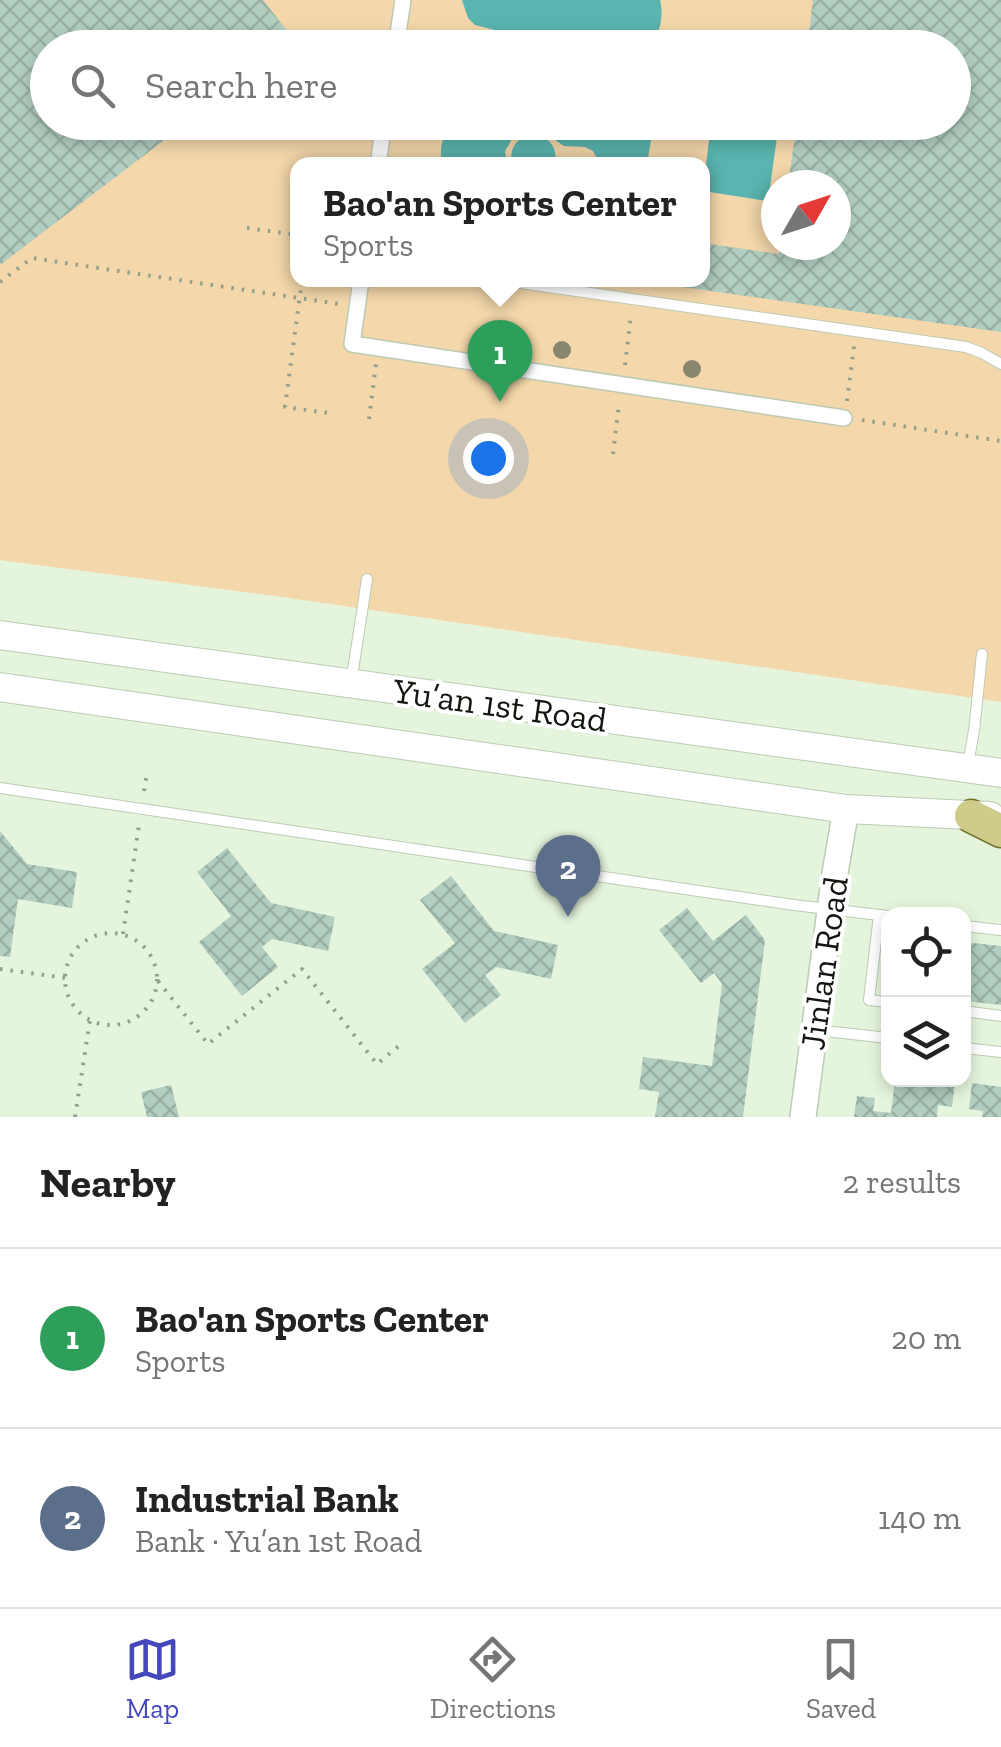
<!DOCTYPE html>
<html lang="en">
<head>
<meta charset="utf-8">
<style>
	:root { --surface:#fff; --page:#f6f6f6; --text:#222; --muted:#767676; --line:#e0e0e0; --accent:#4548bd }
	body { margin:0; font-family:"Zilla Slab",serif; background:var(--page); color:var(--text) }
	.controls { position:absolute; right:30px; bottom:30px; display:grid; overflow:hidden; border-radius:20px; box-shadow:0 5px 15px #0003 }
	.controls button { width:90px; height:90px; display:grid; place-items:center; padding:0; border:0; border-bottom:2px solid var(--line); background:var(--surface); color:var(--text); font:50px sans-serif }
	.compass { position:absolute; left:761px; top:170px; width:90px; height:90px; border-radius:50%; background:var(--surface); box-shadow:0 5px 15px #0003; rotate:51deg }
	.you { position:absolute; left:488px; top:458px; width:35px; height:35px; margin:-25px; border:8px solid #fff; border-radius:50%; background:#1a73e8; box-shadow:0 0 0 15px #1a73e833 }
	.badge { display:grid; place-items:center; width:65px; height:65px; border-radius:50%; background:var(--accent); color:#fff; font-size:32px; font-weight:700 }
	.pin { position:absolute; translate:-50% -82px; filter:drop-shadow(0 2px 5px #0008) }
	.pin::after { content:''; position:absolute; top:52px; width:35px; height:30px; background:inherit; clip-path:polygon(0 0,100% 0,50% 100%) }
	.popup { position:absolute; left:290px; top:157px; width:420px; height:130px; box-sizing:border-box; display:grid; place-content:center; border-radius:20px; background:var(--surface); filter:drop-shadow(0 2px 8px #0005); font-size:32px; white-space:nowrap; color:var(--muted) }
	.popup b { font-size:38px; color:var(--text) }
	.popup::after { content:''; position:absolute; left:50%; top:100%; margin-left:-20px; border:20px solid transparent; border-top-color:var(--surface) }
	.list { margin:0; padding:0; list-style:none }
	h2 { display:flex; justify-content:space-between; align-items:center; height:130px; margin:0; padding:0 40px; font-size:42px }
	h2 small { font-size:32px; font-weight:400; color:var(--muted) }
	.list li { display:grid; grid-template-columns:65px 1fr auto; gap:30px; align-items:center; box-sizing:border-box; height:180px; padding:0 40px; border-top:2px solid var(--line) }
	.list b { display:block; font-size:38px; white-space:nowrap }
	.list p { margin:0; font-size:32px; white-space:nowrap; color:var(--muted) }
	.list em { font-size:32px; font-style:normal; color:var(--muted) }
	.icon { flex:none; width:55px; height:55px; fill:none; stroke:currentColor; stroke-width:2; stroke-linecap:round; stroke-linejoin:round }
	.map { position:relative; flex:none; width:1001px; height:1117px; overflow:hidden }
	.search { position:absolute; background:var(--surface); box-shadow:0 5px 15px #0003; left:30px; right:30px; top:30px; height:110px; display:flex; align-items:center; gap:25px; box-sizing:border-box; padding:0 35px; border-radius:55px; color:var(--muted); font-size:38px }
	.sheet { height:490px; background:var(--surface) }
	nav { display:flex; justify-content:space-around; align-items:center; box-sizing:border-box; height:140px; border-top:2px solid var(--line); background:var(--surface); font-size:28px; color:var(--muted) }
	nav a { display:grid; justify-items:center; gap:5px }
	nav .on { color:var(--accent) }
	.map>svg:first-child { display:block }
	.pitch { fill:#f4d7aa; fill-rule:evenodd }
	.water { fill:#5ab4af }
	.building { fill:url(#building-cross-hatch) }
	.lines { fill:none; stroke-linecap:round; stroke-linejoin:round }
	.service-casing { stroke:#bccbb4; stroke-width:12 }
	.pedestrian-casing { stroke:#bccbb4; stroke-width:18 }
	.tertiary-casing { stroke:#bccbb4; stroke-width:28 }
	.secondary-casing { stroke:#bccbb4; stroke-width:30 }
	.primary-casing { stroke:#76762e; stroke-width:35 }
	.path { stroke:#939f8d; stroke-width:4; stroke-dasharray:2.5 8; stroke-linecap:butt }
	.service { stroke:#fff; stroke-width:10 }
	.pedestrian { stroke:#fff; stroke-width:15 }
	.tertiary { stroke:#fff; stroke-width:25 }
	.secondary { stroke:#fff; stroke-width:28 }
	.primary { stroke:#cecb8b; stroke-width:32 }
	.tree { fill:#88866d }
	.labels { text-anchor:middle; stroke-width:8; stroke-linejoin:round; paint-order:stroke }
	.street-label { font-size:35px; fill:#11170f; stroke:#fff }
</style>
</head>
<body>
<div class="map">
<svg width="1001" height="1117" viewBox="0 0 1001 1117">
	<defs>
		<pattern id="building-cross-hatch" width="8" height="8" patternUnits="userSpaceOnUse" patternTransform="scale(2.5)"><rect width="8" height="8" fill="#b2cec0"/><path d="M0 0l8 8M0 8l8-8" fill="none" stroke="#98b0a4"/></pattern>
	</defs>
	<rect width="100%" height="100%" fill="#e5f5dd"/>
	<path class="pitch" d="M0 0H1001V702L282 597 0 560ZM48 48H954V122H48ZM298 165H702V280H298ZM776 185H836V245H776Z"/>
	<g class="water">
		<path d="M462 0H660C664 17 660 32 651 47H549L530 39 475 25 468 18Z"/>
		<path d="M455 123H498L510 136 511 141 505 151 507 164H442C439 147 442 135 455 123Z"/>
		<path d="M505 123H646L651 140 647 164H600L593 151 585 147 564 146 546 134Z"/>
		<path d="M711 123H779L768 201 703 191Z"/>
		<path d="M530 134C548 135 558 146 555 164H512C509 149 515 140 530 134Z"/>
	</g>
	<g class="building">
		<path d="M0 0H263L295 41 286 48H48V122H188L0 265Z"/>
		<path d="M813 0H1001V332L647 282V280H702V243L779 254 780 245H836V185H788L797 122H954V48H807Z"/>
		<path d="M0 831 27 864 77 872 72 908 18 899 10 957 0 956Z"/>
		<path d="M227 848 271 903 335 917 328 951 272 939 262 947 278 967 242 996 199 942 231 916 197 872Z"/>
		<path d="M451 876 494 931 558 945 551 979 496 967 485 975 501 995 465 1023 422 969 455 943 420 900Z"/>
		<path d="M687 908 713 941 746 915 765 940 743 1117H655L659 1092 639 1089 643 1057 712 1066 722 984 714 973 701 983 659 930Z"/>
		<path d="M964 942 1001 946V1005L964 1001Z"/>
		<path d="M895 1080 955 1081 952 1107 938 1105 937 1117H854L857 1096 875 1098 873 1111 891 1113Z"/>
		<path d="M972 1083 1001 1087V1117H982L983 1111 969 1109Z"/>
		<path d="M171 1085 179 1117H147L141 1092Z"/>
	</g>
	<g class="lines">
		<g class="service-casing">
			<g id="service">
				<path d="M500 280 966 347 982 353 1001 364"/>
				<path d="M351 683 367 579"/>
				<path d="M968 764 974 731 982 654"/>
				<path d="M0 788 794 905 888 916"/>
				<path d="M879 915 869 1000 888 1002"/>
				<path d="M964 926 1001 930"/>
				<path d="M964 1011 1001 1016"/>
				<path d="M816 1030 888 1038"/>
				<path d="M964 1048 1001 1052"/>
			</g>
		</g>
		<g class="pedestrian-casing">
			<g id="pedestrian">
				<path d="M396 48 403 0"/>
				<path d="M378 165 384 122"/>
				<path d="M361 280 352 344 844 418"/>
			</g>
		</g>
		<g class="tertiary-casing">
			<path id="tertiary" d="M803 1117 835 873 846 809"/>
		</g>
		<g class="secondary-casing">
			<g id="secondary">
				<path d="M0 635 1001 773"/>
				<path d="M0 687 846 809 990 816"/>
			</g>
		</g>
		<g class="primary-casing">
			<path id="primary" d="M971 816 1001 831"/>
		</g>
		<g class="path">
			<path d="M247 228 298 235"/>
			<path d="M302 280 285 407 328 413"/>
			<path d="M0 282 32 258 339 304"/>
			<path d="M625 365 631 315"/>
			<path d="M847 401 854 346"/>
			<path d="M369 419 376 364"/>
			<path d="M862 420 1001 441"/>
			<path d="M613 454 619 404"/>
			<path d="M144 791 147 773"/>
			<circle cx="111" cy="979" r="46"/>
			<path d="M123 934 139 825"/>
			<path d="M0 969 66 978"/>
			<path d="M158 981 208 1044 302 969 377 1064 400 1045"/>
			<path d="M75 1117 90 1020"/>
		</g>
		<use href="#service" class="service"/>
		<use href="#pedestrian" class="pedestrian"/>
		<use href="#tertiary" class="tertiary"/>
		<use href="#secondary" class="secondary"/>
		<use href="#primary" class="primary"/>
	</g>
	<g class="tree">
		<circle cx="562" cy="350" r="9"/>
		<circle cx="692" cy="369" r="9"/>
	</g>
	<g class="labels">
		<g class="street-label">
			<text transform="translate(500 705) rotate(8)" y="12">Yu’an 1st Road</text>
			<text transform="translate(824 963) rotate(-82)" y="12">Jinlan Road</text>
		</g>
	</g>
</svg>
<div class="controls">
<button><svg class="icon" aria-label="locate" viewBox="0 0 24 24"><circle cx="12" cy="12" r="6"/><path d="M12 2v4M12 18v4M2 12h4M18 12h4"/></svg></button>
<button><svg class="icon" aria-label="layers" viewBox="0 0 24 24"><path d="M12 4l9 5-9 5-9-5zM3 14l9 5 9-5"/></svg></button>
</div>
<svg class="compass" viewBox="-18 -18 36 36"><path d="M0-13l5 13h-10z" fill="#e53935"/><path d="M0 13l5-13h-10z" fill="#767676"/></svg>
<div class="you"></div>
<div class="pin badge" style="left:500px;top:402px;background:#2e9e5b">1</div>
<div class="popup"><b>Bao'an Sports Center</b>Sports</div>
<div class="pin badge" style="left:568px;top:917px;background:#5c6f8a">2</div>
<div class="search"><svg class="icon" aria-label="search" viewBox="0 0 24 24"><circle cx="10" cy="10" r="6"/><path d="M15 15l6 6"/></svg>Search here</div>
</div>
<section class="sheet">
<h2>Nearby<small>2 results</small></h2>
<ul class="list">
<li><span class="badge" style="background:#2e9e5b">1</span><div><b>Bao'an Sports Center</b><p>Sports</p></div><em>20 m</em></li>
<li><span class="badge" style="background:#5c6f8a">2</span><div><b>Industrial Bank</b><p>Bank · Yu’an 1st Road</p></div><em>140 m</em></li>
</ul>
</section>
<nav>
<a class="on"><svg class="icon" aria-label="map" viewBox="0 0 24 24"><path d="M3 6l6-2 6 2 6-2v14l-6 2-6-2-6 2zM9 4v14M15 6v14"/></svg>Map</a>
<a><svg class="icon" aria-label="directions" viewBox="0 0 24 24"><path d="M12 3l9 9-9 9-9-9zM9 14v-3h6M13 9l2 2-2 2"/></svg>Directions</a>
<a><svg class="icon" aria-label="saved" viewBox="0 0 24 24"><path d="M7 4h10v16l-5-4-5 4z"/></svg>Saved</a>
</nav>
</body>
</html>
